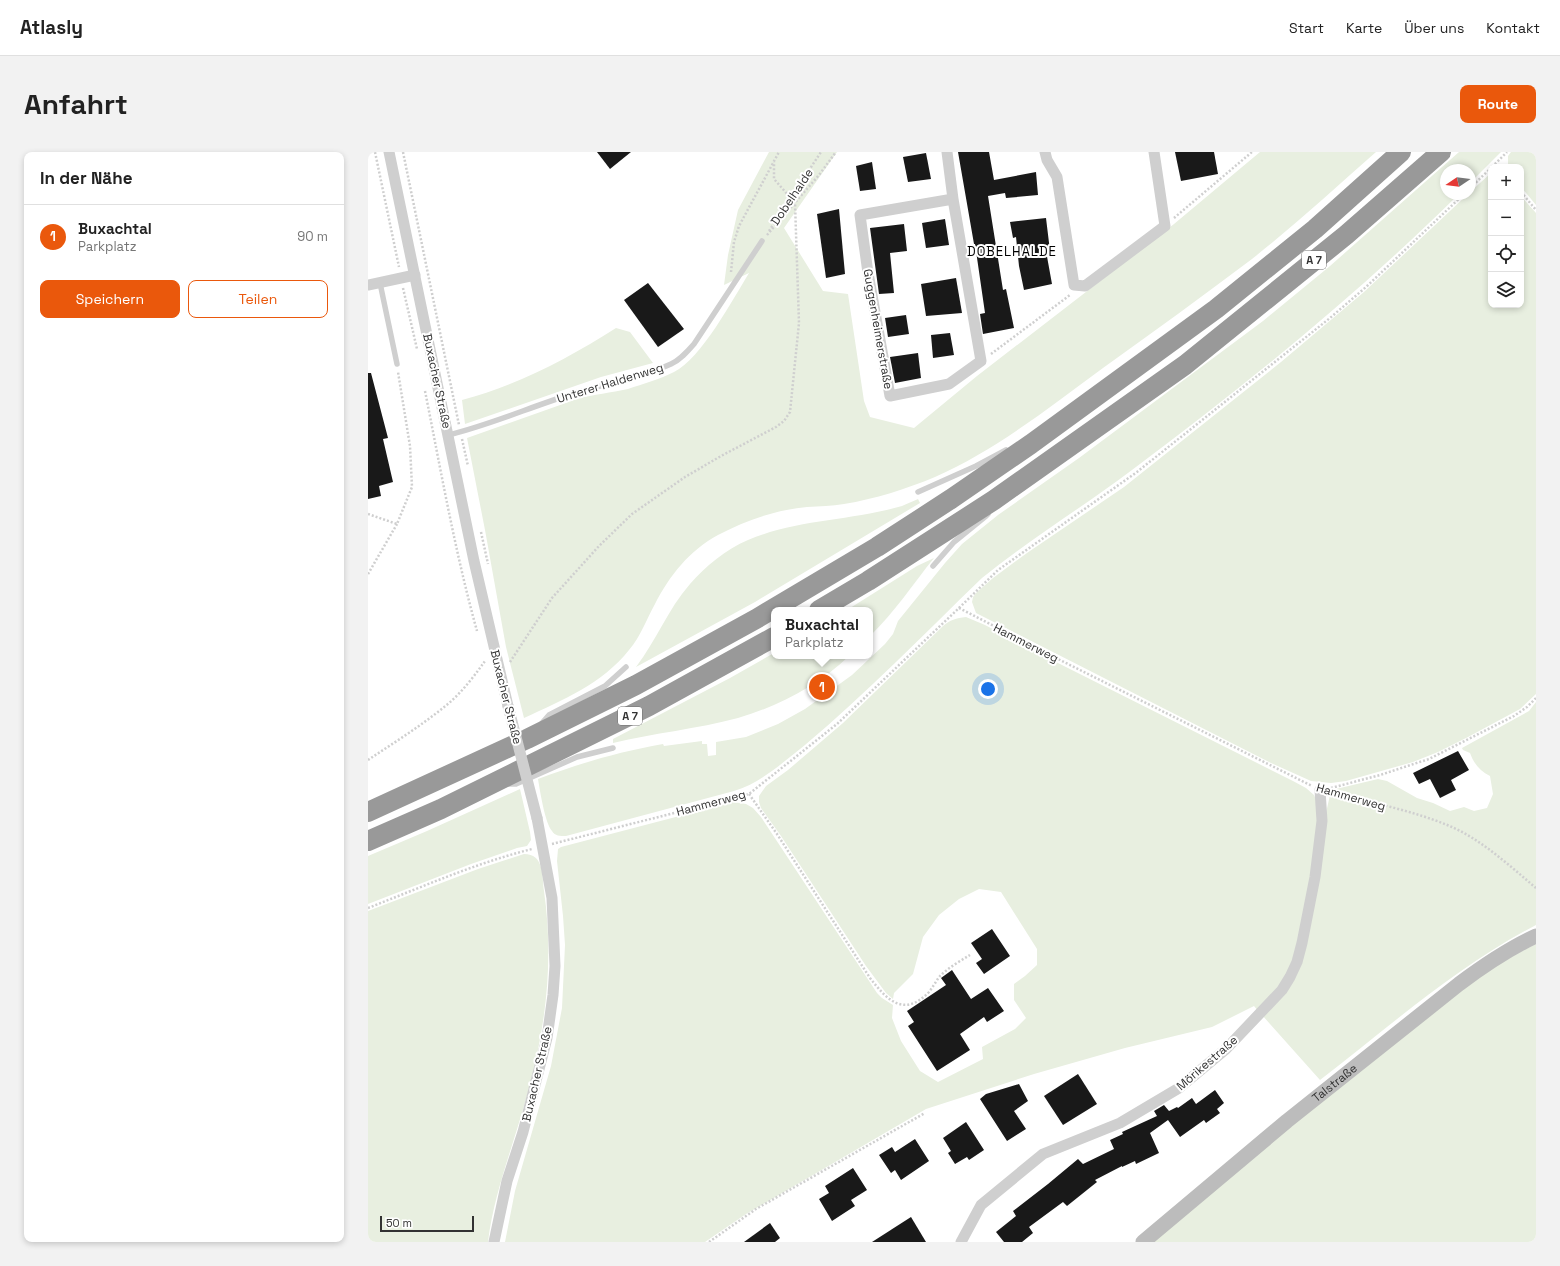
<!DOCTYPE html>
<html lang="de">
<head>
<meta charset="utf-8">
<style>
	:root { --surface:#fff; --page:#f2f2f2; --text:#222; --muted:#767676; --line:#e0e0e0; --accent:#ea580c }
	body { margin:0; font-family:"Space Grotesk",sans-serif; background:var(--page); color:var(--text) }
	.controls { position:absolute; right:12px; top:12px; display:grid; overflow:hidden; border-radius:8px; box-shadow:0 2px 6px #0003 }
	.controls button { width:36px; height:36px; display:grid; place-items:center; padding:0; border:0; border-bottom:1px solid var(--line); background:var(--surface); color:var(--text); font:20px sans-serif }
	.compass { position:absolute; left:1072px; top:12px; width:36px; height:36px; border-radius:50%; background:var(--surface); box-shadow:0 2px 6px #0003; rotate:257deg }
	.scale { position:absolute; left:12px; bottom:10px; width:94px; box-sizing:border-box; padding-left:4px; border:2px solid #323232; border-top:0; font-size:11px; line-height:14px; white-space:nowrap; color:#323232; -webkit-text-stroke:3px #fff; paint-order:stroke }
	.you { position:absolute; left:620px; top:537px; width:14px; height:14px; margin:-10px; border:3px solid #fff; border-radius:50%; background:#1a73e8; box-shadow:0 0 0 6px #1a73e833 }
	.badge { display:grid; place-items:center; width:26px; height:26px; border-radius:50%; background:var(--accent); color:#fff; font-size:13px; font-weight:700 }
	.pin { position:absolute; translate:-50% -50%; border:2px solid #fff; box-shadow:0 1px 4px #0006 }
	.popup { position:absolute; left:403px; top:455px; width:102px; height:52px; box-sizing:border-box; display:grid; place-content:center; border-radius:8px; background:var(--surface); filter:drop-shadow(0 1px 3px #0005); font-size:13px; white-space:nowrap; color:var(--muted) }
	.popup b { font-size:15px; color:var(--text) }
	.popup::after { content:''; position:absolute; left:50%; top:100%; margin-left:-8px; border:8px solid transparent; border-top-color:var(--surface) }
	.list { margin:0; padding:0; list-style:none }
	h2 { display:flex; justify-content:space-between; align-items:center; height:52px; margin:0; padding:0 16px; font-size:17px }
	h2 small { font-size:13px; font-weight:400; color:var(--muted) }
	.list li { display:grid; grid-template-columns:26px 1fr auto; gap:12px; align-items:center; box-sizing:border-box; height:64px; padding:0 16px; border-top:1px solid var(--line) }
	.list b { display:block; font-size:15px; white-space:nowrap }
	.list p { margin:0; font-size:13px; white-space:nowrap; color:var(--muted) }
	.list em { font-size:13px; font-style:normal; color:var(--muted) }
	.actions { display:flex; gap:8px; padding:12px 16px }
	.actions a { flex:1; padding:9px 0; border:1px solid var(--accent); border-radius:8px; text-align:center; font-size:14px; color:var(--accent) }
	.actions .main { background:var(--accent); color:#fff }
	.icon { flex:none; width:22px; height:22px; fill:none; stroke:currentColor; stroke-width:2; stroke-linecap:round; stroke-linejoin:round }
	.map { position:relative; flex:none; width:1168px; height:1090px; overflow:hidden; border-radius:8px }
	header { display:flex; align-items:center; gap:24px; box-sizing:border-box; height:56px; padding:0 20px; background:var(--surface); border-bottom:1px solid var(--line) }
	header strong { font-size:19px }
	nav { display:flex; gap:22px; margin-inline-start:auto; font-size:14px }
	.intro { display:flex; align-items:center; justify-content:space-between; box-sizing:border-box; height:96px; padding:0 24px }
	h1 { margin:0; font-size:28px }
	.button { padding:10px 18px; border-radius:8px; background:var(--accent); color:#fff; font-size:14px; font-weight:700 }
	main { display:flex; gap:24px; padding:0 24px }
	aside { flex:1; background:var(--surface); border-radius:8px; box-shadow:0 2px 6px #0003 }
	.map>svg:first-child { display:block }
	.green { fill:#e8efe0 }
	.building { fill:#191919 }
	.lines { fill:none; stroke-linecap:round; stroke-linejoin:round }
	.path { stroke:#cfcfcf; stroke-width:2.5; stroke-dasharray:2 2; stroke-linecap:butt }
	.lane { stroke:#cfcfcf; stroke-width:5.5 }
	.street { stroke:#cfcfcf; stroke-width:11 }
	.secondary { stroke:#bcbcbc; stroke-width:15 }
	.highway { stroke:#999; stroke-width:20 }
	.street-bridge { stroke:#cfcfcf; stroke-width:11 }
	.labels { text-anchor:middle; stroke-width:4; stroke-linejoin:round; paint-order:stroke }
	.shield { fill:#fff; stroke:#707070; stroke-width:1 }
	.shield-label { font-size:11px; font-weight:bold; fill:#323232 }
	.street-label { font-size:12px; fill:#323232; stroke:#fff }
	.neighbourhood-label { font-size:13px; letter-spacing:1px; fill:#000; stroke:#fff }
</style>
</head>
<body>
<header>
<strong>Atlasly</strong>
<nav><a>Start</a><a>Karte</a><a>Über uns</a><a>Kontakt</a></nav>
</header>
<div class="intro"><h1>Anfahrt</h1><a class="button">Route</a></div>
<main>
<aside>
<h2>In der Nähe<small></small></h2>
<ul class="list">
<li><span class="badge">1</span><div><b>Buxachtal</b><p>Parkplatz</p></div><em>90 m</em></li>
</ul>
<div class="actions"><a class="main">Speichern</a><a>Teilen</a></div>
</aside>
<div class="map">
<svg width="1168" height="1090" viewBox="0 0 1168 1090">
	<rect width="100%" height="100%" fill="#fff"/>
	<g class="green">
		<path d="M401 0H469L416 76 455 139 480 142 496 249 502 265 546 276 609 224 806 72 892 0H1008C967 36 927 73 884 107 835 144 785 180 735 216 682 255 628 298 567 325 538 337 507 347 476 352 464 354 452 354 439 355 408 358 378 368 350 383 321 399 302 423 287 452 278 468 273 484 261 498 234 532 195 548 156 566L138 495 117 378 99 286 209 247C226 242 243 241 260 237 275 232 292 227 306 220 333 207 365 147 381 121L356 133 360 103 370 58Z"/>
		<path d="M1091 0H1133L1102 31V18H1078V42H1091C989 143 878 233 764 318 715 355 662 387 614 426 556 482 499 541 437 593 415 610 393 631 366 639L198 684C192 684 187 684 184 679 177 671 172 639 170 627 213 611 250 600 295 592L296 594 334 589V592H339L340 604 348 603V590L378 585 410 572 437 557 484 523 517 492 525 482 530 469 577 411 594 392 630 363 711 306 895 169 962 114Z"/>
		<path d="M1143 0H1168V53L1153 35V15H1140V4Z"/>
		<path d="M1123 21V153H1153V44L1168 61V542L1152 557 1100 585 1070 600 1045 610 978 629 963 631 943 629 903 611 608 461 604 450 605 445 609 440 625 426 659 401 756 335 913 210 996 140 1100 42H1102V40Z"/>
		<path d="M248 176 262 180 285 211 233 225 97 272 94 248C150 233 199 207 248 176Z"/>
		<path d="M550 347 552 351 387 450 268 515C288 489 300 457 322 432 338 414 358 397 380 388 429 367 483 369 534 354 539 352 545 349 550 347Z"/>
		<path d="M566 406C545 432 526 461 502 484V458H479L549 414Z"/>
		<path d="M598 465 617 473 678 505 925 629 938 636 946 643 949 650 951 671 933 785 919 824 890 859 886 854 844 875 757 896 666 922 558 957 378 1062 337 1090H137L147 1039 183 914 194 856 197 793 195 764 189 709 190 697 193 695 365 650 378 652 385 656 393 665 509 841 514 846 525 853 524 866 533 889 552 919 570 930 615 907 614 895 647 877 658 866 646 848V832L657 824 669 813V797L633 740 611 737 591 747 571 763 555 785 545 822 526 841 525 847 518 841 498 814 413 684 393 656 391 650V644L398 634 420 618 475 571 575 474C582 468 588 466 598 465Z"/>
		<path d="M406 501V504H481C451 533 411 554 370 566 329 577 286 581 245 591V587L362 526Z"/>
		<path d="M1168 550V773C1089 814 1022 874 952 928L894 863 919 834 962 643 968 637 1010 627 1019 629 1049 646 1065 651 1082 659 1096 655 1106 659 1119 656 1125 642 1122 624C1112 619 1106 612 1102 601L1095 598 1094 596 1161 559Z"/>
		<path d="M152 637 162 680 163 688 159 694 149 696 103 712 0 752V704L59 679Z"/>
		<path d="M156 702C176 702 174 723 176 739 186 808 178 876 159 943 146 992 126 1040 120 1090H0V759L110 717Z"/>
		<path d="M1168 792V1090H784L924 972 1117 820 1154 799Z"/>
	</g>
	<g class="building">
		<path d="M229 0H263L242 17Z"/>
		<path d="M590 0H621L626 28 668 20 670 43 638 46 637 41 620 44 635 138 638 137 646 176 615 182 612 162 617 161 607 92H606Z"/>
		<path d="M807 0H846L850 22 813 29Z"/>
		<path d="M558 1 563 27 540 30 535 5Z"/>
		<path d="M504 10 508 37 492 39 488 14Z"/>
		<path d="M471 57 477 122 458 126 449 62Z"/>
		<path d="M678 66 682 99H678L684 132 656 138 651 114 648 85 645 86 642 70Z"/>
		<path d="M577 67 581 93 558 96 554 71Z"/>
		<path d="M536 72 539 99 522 101 526 141 511 142 502 76Z"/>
		<path d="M588 126 594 161 558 164 553 132Z"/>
		<path d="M280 131 316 177 290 195 256 148Z"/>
		<path d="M538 163 541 182 520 185 517 166Z"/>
		<path d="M582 181 586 203 565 206 563 183Z"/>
		<path d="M550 201 553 226 527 231 522 205Z"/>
		<path d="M0 221H3L20 286 15 287 25 330 11 334 13 344 0 347Z"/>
		<path d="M1090 599 1101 618 1083 628 1088 638 1072 646 1062 627 1051 632 1045 621Z"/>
		<path d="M624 777 642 804 616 822 608 811 614 807 603 791Z"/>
		<path d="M584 818 603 847 620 836 636 859 619 870 616 865 592 882 602 898 569 919 540 874 546 870 539 859 578 833 573 826Z"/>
		<path d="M710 922 729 952 695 973 676 944Z"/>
		<path d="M651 932 660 949 646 959 658 977 639 989 612 947 618 942Z"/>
		<path d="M847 938 856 951 849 957 852 961 838 971 836 968 812 985 800 968 782 981 791 1001 768 1012 767 1009 754 1015V1014L727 1028 729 1030 699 1054 695 1050 661 1075 665 1081 654 1090H636L628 1080 648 1064 645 1059 680 1032 710 1007 715 1012 746 997 742 988 755 982 754 980 789 964 786 959 796 953 801 959 809 955 810 956 824 946 828 952Z"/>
		<path d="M598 970 616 998 601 1008 599 1005 587 1012 580 1001 583 999 575 986Z"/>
		<path d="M547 987 561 1009 533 1028 527 1018 523 1021 511 1003 524 995 527 1000Z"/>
		<path d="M485 1016 499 1038 483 1048 487 1054 464 1069 451 1047 461 1041 457 1034Z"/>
		<path d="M543 1065 558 1090H504Z"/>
		<path d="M402 1071 412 1086 407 1090H376Z"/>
	</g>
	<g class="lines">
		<g class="path">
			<path d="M7 0 31 115"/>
			<path d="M35 0 91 273"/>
			<path d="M1124 15 1139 0"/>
			<path d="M1102 36 1123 16"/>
			<path d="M1153 40 1168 58"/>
			<path d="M806 66 884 0"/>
			<path d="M401 79 453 0"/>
			<path d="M399 83 451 23 468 0"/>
			<path d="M363 120 366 90 371 74 411 0"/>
			<path d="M35 136 49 197"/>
			<path d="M623 202 702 143"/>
			<path d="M57 239C73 319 87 400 109 479"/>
			<path d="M94 287 100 314"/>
			<path d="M0 362 29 372 44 335 42 294 30 220"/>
			<path d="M113 380 120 412"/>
			<path d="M0 422 29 372"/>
			<path d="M591 456 630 418 769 320 962 166 998 135 1096 42"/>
			<path d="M142 510 184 446 231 394 264 362 317 325 353 304 408 275 416 269 422 260 431 171 427 51 406 27V10"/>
			<path d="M0 608C27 590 56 572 81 551 95 539 107 523 117 509"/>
			<path d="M963 636 1012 623 1061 607 1146 564 1159 555 1168 546"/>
			<path d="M963 641C1002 650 1047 659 1084 675 1115 689 1142 714 1168 736"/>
			<path d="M381 642 409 682 502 826C519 848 536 866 561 840 565 835 568 829 572 824 580 816 592 809 602 803"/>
			<path d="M184 692 381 642 469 572 591 456 692 508 944 634"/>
			<path d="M0 756C54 735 108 711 164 697"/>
			<path d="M341 1090 388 1057 557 961"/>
		</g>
		<g class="lane">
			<path d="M12 131 29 212"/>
			<path d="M80 283C122 273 162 255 204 242 236 232 272 226 303 212 312 208 319 200 326 192L394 89"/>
			<path d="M550 340 608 314 638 298"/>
			<path d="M565 414 586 390 618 364 620 362"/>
			<path d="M174 571 181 563 237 534 258 515"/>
			<path d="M141 632H148L209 605 245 596"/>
		</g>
		<g class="street">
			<path d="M21 0 106 409 140 554"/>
			<path d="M579 0 585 47 613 209 581 232 522 244 500 121 492 63 585 47"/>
			<path d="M677 0 679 8 689 25 706 133 717 134 797 74 786 0"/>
			<path d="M0 133 47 123"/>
			<path d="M126 1090 139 1029 155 980 179 886 185 843 187 814 184 746 169 666"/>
			<path d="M593 1090 613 1053 675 1002 752 971 811 936 858 897 914 838 922 825 929 810 934 791 947 725 954 669 952 638"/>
		</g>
		<path class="secondary" id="s1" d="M775 1090 919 969 1091 832C1115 814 1140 797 1168 784"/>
		<g class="highway">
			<path d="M451 458 500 429 626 348 817 213 978 83 1073 0"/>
			<path d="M0 660 159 587 268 533 388 467 509 395 583 347 663 292 848 157 947 77 1033 0"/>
			<path d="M0 689 73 657 281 554 406 485"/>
		</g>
		<path class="street-bridge" d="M140 554 169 666"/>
	</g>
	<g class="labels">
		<g class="shield">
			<rect x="934" y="99" width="24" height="18" rx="3"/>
			<rect x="250" y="555" width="24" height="18" rx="3"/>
		</g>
		<g class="shield-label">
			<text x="946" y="112">A 7</text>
			<text x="262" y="568">A 7</text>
		</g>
		<g class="street-label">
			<text transform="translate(424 45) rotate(-56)" y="4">Dobelhalde</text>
			<text transform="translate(510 177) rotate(80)" y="4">Guggenheimerstraße</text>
			<text transform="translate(69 229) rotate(78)" y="4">Buxacher Straße</text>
			<text transform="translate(242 231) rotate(-17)" y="4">Unterer Haldenweg</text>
			<text transform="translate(658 491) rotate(27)" y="4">Hammerweg</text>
			<text transform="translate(138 545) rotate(76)" y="4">Buxacher Straße</text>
			<text transform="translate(983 645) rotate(16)" y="4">Hammerweg</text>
			<text transform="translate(343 651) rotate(-15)" y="4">Hammerweg</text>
			<text transform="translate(839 911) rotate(-41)" y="4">Mörikestraße</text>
			<text transform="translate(169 922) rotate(-77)" y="4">Buxacher Straße</text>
			<text dy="4" stroke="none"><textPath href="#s1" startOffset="249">Talstraße</textPath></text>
		</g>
		<g class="neighbourhood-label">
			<text x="644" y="104">DOBELHALDE</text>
		</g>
	</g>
</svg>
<div class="controls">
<button>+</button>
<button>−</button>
<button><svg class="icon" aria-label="locate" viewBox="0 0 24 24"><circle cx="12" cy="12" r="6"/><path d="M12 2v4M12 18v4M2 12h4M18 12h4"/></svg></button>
<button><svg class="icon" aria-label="layers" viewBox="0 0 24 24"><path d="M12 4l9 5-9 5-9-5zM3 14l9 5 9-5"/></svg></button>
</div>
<svg class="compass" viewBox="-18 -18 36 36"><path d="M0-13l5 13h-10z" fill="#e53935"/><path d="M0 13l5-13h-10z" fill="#767676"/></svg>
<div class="scale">50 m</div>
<div class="you"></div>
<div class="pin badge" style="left:454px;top:535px">1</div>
<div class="popup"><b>Buxachtal</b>Parkplatz</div>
</div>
</main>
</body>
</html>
